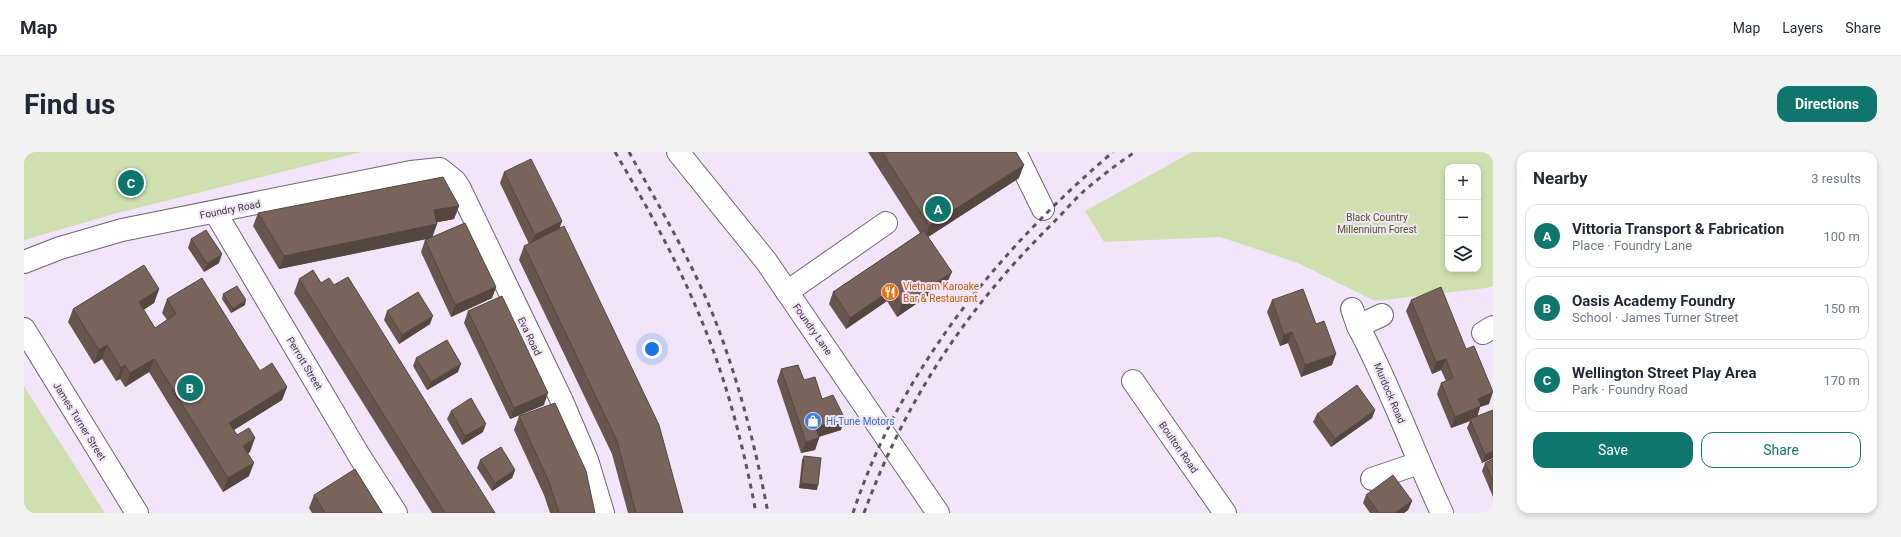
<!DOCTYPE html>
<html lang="en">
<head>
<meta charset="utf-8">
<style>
	:root { --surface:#fff; --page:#f2f2f3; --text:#1f2937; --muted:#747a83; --line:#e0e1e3; --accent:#0f766e }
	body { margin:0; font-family:Roboto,sans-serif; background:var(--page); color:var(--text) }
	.controls { position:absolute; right:12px; top:12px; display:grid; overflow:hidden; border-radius:8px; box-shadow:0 2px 6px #0003 }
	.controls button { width:36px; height:36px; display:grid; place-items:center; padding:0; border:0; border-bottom:1px solid var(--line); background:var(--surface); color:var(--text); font:20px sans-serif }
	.you { position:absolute; left:628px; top:197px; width:14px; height:14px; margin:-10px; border:3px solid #fff; border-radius:50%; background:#1a73e8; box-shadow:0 0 0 6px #1a73e833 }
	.badge { display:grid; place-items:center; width:26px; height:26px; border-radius:50%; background:var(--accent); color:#fff; font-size:13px; font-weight:700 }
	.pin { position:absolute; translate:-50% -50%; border:2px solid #fff; box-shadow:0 1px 4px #0006 }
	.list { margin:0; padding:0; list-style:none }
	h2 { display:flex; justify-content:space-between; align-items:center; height:52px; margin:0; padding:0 16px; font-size:17px }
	h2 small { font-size:13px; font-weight:400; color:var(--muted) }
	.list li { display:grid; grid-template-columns:26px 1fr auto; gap:12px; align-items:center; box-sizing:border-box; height:64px; margin:0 8px 8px; padding:0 8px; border:1px solid var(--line); border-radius:12px }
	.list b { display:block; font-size:15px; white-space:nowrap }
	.list p { margin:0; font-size:13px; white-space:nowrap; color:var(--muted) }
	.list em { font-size:13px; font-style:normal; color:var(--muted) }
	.actions { display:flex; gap:8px; padding:12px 16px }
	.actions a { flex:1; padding:9px 0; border:1px solid var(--accent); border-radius:12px; text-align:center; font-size:14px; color:var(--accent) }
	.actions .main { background:var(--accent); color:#fff }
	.icon { flex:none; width:22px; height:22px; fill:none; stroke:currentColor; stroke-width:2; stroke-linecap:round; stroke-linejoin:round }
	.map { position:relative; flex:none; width:1469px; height:361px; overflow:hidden; border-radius:12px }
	header { display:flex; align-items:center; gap:24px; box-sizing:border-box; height:56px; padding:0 20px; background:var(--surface); border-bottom:1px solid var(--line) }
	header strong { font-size:19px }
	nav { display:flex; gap:22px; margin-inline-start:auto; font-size:14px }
	.intro { display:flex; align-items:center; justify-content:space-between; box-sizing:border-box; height:96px; padding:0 24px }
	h1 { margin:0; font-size:28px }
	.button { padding:10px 18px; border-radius:12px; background:var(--accent); color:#fff; font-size:14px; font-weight:700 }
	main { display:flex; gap:24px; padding:0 24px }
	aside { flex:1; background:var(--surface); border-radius:12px; box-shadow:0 2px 6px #0003 }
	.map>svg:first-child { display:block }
	.green { fill:#cfdfaf; fill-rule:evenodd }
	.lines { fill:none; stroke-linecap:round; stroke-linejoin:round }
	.minor-casing { stroke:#706476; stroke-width:24 }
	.minor { stroke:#fff; stroke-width:22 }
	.rail { stroke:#5b555f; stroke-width:3; stroke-dasharray:5 5; stroke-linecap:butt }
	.wall { fill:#68564e }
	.shaded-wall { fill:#554640 }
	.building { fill:#79645b; stroke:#554640 }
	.labels { text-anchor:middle; stroke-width:4; stroke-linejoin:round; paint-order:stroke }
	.street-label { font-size:10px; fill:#3f3a42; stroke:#f2e5fa }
	.park-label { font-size:10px; fill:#495917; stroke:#f2e5fa }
	.food-label { font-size:10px; fill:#c56008; stroke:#f2e5fa; text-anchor:start }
	.shop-label { font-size:10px; fill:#366cbe; stroke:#f2e5fa; text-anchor:start }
</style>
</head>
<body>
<header>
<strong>Map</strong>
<nav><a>Map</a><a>Layers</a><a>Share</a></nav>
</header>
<div class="intro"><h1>Find us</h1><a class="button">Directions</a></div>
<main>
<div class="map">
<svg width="1469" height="361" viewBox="0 0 1469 361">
	<rect width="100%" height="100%" fill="#f2e5fa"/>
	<g class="green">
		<path d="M0 0H338L90 62 0 88Z"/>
		<path d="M1168 0H1469V134L1462 136 1351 149 1274 111 1196 85 1080 90 1061 59ZM1424 15H1454V117H1424Z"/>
		<path d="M0 234 81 361H0Z"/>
	</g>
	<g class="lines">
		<g class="minor-casing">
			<g id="minor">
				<path d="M654 0 742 109 914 361"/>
				<path d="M991 0 1019 57"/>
				<path d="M191 60 336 305 372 361"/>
				<path d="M0 110 36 96 98 78 387 20 416 17 431 29 436 37 538 249 563 308 579 361"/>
				<path d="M763 140 862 71"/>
				<path d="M1328 157 1334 174 1358 163"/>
				<path d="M1334 174C1366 234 1389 299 1418 361"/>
				<path d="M0 177 113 361"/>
				<path d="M1459 181 1469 175"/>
				<path d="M1109 229 1201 361"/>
				<path d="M1348 327 1395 311"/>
			</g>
		</g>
		<use href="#minor" class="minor"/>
		<g class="rail">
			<path d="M591 0C624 56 655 112 679 172 704 233 720 297 732 361"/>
			<path d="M605 0C636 56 670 113 693 173 716 234 732 297 744 361"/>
			<path d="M829 361C876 218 976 96 1089 0"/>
			<path d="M840 361C882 247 942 157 1028 72 1039 61 1049 49 1060 39 1076 25 1093 12 1111 0"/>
		</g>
	</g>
	<g class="wall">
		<path d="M844 0H992L995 26 904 85 923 131 873 165 863 149 822 177 805 152 809 140 896 81Z"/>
		<path d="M480 20 538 69 535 77 659 361H604L588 302 495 108 500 94 505 92 476 31Z"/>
		<path d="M435 54 430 67 413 70V72L408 85 472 135 468 146 427 165 397 100 401 88 406 86 255 117 229 74 234 61Z"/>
		<path d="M167 87 195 111 180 120 164 96Z"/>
		<path d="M275 127 310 133 471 361H408L270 141Z"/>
		<path d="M135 137 130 151 119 158 131 176 143 168 138 161 143 147 236 219 263 235 258 248 210 278 213 283 226 300 224 301 225 324 199 340 125 220 101 235 96 227 92 229 78 207 70 212 44 170 49 157Z"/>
		<path d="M199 142 221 153 207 161 198 147Z"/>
		<path d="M1248 148 1308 213 1277 225 1264 191 1256 194 1243 160Z"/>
		<path d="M1387 148 1465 252 1456 255 1453 265 1469 306 1458 311 1443 276 1446 269 1427 276 1413 242 1417 231 1422 229 1417 218 1408 222 1382 159Z"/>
		<path d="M363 159 406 172 375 192 360 168Z"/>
		<path d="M444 159 520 253 486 267 440 171Z"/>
		<path d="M392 206 434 220 403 238 389 214Z"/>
		<path d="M757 217 780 228 817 278 794 285 795 286 791 298 777 301 753 229Z"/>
		<path d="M1351 258 1348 266 1307 295 1289 270 1293 262Z"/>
		<path d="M427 259 459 280 438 293 423 267Z"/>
		<path d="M495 264 571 361H526L520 343 490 278Z"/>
		<path d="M780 304 793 338 775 336 778 308Z"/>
		<path d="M1469 307V345L1458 319 1461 311Z"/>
		<path d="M456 308 491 318 488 326 468 339 453 316Z"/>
		<path d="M290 343 358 361H288L285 356Z"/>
		<path d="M1342 343 1388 349 1384 358 1380 361H1346L1339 351Z"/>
	</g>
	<g class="shaded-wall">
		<path d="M1000 13 995 26 901 87 905 74Z"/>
		<path d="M435 54 430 67 405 72 410 58Z"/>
		<path d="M538 69 534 81 506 94 511 83Z"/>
		<path d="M413 72 408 86 255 117 260 104Z"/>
		<path d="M198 102 195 111 180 120 183 112Z"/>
		<path d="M928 120 923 131 873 165 878 153Z"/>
		<path d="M472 135 468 146 427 165 431 153Z"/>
		<path d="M135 137 130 151 110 164 115 150Z"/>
		<path d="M867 138 863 149 822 177 826 166Z"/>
		<path d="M222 148 221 153 207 161 209 157Z"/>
		<path d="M409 164 406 172 375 192 378 183Z"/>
		<path d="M1268 180 1264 191 1256 194 1260 183Z"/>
		<path d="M83 193 78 207 70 212 75 198Z"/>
		<path d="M1312 202 1308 213 1277 225 1281 213Z"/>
		<path d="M130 207 125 220 101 235 106 221Z"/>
		<path d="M1422 207 1417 218 1408 222 1412 210Z"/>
		<path d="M437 212 434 220 403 238 407 230Z"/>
		<path d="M101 213 96 227 92 229 97 216Z"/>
		<path d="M263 235 258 248 200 284 205 271Z"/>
		<path d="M1469 240 1465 252 1456 255 1453 266 1446 267V269L1427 276 1431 265 1454 247Z"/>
		<path d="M524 241 520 253 486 267 490 256Z"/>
		<path d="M1351 258 1348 266 1307 295 1311 287Z"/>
		<path d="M821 267 817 278 788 287 792 275Z"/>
		<path d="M462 272 459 280 438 293 441 284Z"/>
		<path d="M231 286 226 300 214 307 219 294Z"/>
		<path d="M795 286 791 298 777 301 782 290Z"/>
		<path d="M1469 299V306L1458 311 1461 303Z"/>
		<path d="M230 311 225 324 199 340 204 326Z"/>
		<path d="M491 318 488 326 468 339 471 331Z"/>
		<path d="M777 331 794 333 793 338 775 336Z"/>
		<path d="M1388 349 1384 358 1380 361H1371Z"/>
	</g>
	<g class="building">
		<path d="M858 0H992L1000 13 905 74Z"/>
		<path d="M507 7 538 69 511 83 480 20Z"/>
		<path d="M419 25 435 54 410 58 413 72 260 104 234 61Z"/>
		<path d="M441 71 472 135 431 153 401 88Z"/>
		<path d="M540 74 635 273 659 361H612L593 289 500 94Z"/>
		<path d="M182 78 198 102 183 112 167 87Z"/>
		<path d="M900 79 928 120 878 153 867 138 826 166 809 140Z"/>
		<path d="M120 113 135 137 115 150 131 176 152 162 143 147 178 126 236 219 248 211 263 235 205 271 213 283 225 276 231 286 219 294 230 311 204 326 130 207 106 221 101 213 97 216 83 193 75 198 49 157Z"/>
		<path d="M289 118 297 131 305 126 310 133 324 125 471 361H421L275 127Z"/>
		<path d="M213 134 222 148 209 157 199 142Z"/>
		<path d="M1417 135 1442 197 1450 194 1469 240 1454 247 1457 254 1431 265 1417 231 1429 226 1422 207 1412 210 1387 148Z"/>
		<path d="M1279 137 1292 172 1300 169 1312 202 1281 213 1268 180 1260 183 1248 148Z"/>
		<path d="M394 140 409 164 378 183 363 159Z"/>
		<path d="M478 144 524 241 490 256 444 159Z"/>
		<path d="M423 188 437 212 407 230 392 206Z"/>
		<path d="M774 213 780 228 791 225 798 247 809 243 821 267 792 275 795 286 782 290 757 217Z"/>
		<path d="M1333 233 1351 258 1311 287 1293 262Z"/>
		<path d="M447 246 462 272 441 284 427 259Z"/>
		<path d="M531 251 562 319 571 361H535L525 330 495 264Z"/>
		<path d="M1469 258V299L1461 303 1446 267Z"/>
		<path d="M477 295 491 318 471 331 456 308Z"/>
		<path d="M780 304 797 306 794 333 777 331Z"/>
		<path d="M1469 307V329L1461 311Z"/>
		<path d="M331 317 358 361H301L290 343Z"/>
		<path d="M1369 323 1388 349 1371 361H1355L1342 343Z"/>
	</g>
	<defs>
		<g id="restaurant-disc" transform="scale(0.9)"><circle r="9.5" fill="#e8710a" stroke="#f2e5fa"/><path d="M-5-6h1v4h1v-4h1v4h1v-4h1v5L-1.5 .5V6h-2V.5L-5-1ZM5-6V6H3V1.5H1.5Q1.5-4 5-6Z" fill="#fff"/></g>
		<g id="shop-disc" transform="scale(0.9)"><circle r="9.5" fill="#3f7fe0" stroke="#f2e5fa"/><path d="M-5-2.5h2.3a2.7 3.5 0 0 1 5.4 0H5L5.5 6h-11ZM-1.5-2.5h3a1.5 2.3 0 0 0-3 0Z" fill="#fff"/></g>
	</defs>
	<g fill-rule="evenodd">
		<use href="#restaurant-disc" x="866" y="140"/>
		<use href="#shop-disc" x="789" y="269"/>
	</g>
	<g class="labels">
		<g class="street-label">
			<text transform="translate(206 57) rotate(-11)" y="4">Foundry Road</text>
			<text transform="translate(789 177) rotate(55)" y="4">Foundry Lane</text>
			<text transform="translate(506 184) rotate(64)" y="4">Eva Road</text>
			<text transform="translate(281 211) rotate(59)" y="4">Perrott Street</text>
			<text transform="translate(1366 241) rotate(67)" y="4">Murdock Road</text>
			<text transform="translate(56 269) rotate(58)" y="4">James Turner Street</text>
			<text transform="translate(1155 295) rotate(55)" y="4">Boulton Road</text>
		</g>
		<g class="park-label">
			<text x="1353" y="69">Black Country<tspan x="1353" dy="12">Millennium Forest</tspan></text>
		</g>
		<g class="food-label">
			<text x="879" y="138">Vietnam Karoake<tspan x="879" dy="12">Bar &amp; Restaurant</tspan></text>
		</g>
		<g class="shop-label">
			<text x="802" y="273">Hi-Tune Motors</text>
		</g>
	</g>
</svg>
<div class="controls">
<button>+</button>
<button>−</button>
<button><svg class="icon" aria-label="layers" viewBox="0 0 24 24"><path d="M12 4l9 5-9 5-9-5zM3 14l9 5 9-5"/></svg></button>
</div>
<div class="you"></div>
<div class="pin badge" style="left:914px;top:57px">A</div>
<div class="pin badge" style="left:166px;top:236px">B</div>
<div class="pin badge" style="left:107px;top:31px">C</div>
</div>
<aside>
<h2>Nearby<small>3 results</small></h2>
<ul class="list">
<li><span class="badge">A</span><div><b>Vittoria Transport &amp; Fabrication</b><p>Place · Foundry Lane</p></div><em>100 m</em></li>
<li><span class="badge">B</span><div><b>Oasis Academy Foundry</b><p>School · James Turner Street</p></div><em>150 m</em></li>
<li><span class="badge">C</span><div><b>Wellington Street Play Area</b><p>Park · Foundry Road</p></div><em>170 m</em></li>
</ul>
<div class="actions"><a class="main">Save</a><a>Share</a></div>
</aside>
</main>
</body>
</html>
